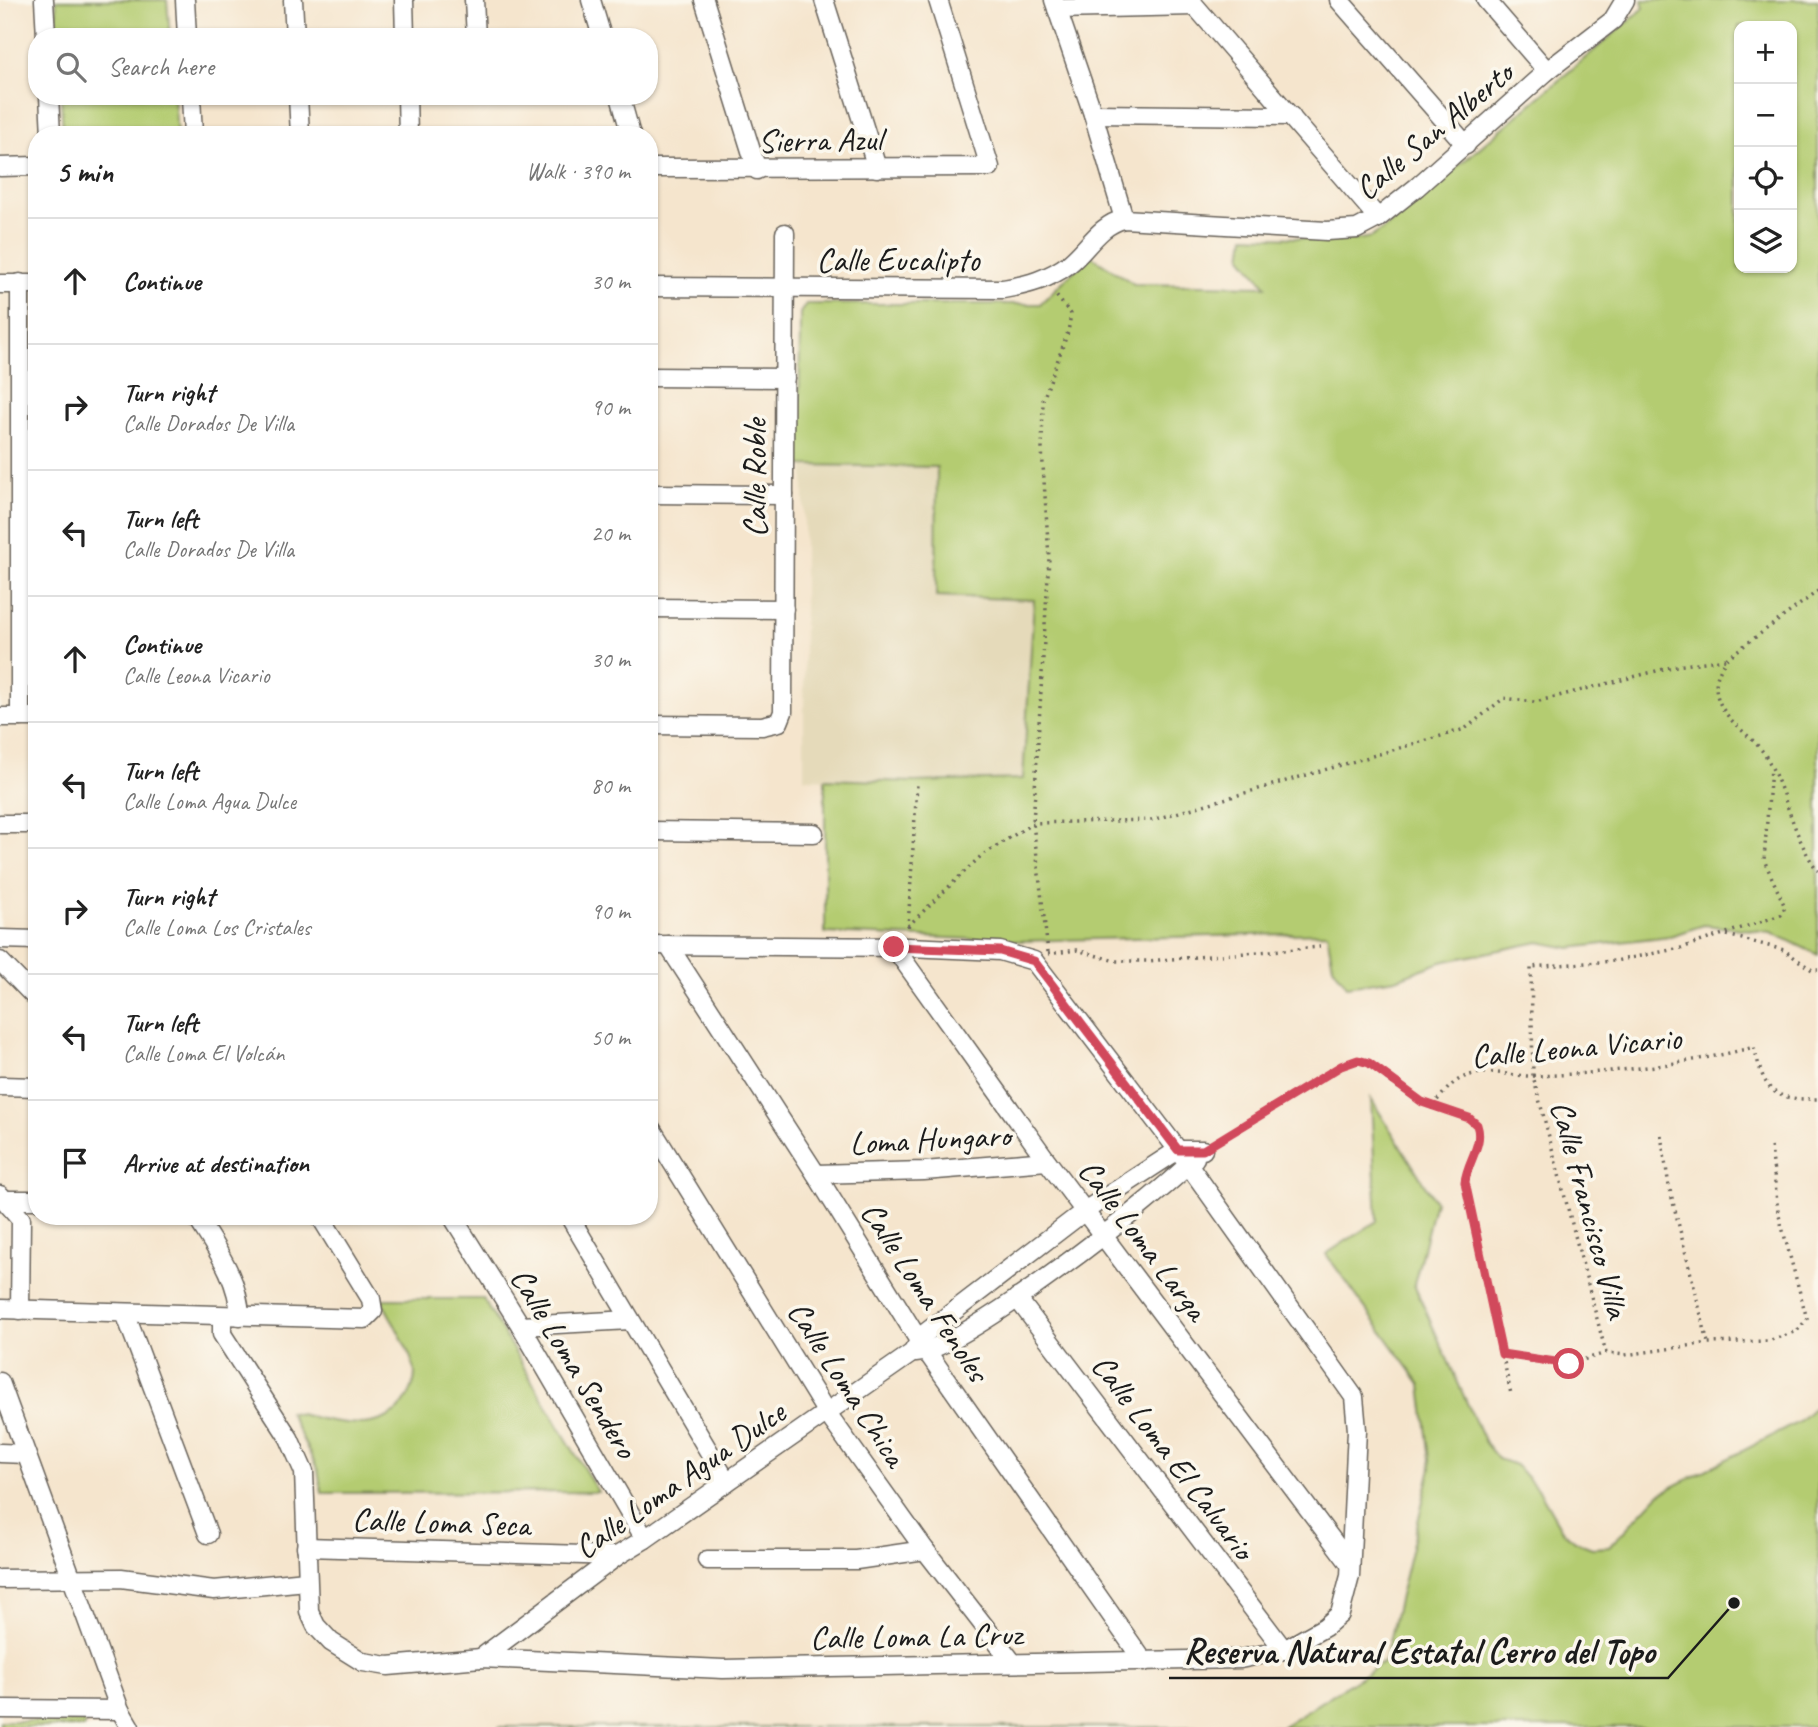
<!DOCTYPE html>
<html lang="en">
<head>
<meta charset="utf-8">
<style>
	:root { --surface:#fff; --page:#f2f2f2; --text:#222; --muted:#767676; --line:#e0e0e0 }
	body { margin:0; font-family:Caveat,sans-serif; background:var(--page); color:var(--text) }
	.controls { position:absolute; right:21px; top:21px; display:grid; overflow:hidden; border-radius:14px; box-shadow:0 2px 5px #0004 }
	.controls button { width:63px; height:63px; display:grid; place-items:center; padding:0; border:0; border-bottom:2px solid var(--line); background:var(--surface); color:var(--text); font:35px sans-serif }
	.stop { position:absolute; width:21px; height:21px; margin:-16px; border:5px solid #d1495b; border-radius:50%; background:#fff }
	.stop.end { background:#d1495b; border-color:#fff; box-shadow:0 2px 7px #0008 }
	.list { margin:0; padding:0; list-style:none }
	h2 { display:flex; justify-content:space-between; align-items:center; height:91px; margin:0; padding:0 28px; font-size:30px }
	h2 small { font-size:23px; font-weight:400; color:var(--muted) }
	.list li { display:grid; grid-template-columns:46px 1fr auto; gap:21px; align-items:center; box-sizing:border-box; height:126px; padding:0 28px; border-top:2px solid var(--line) }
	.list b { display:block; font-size:26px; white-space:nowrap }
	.list p { margin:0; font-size:23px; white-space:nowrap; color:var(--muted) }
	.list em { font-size:23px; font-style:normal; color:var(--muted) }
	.icon { flex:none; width:38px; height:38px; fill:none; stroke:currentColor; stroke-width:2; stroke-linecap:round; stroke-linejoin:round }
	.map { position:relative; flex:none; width:1818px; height:1727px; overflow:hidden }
	.search { position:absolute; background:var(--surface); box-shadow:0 2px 5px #0004; left:28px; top:28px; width:630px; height:77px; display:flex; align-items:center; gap:18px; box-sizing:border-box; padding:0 24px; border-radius:28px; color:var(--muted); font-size:26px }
	.panel { position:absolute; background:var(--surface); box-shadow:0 2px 5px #0004; left:28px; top:126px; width:630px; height:1099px; border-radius:28px }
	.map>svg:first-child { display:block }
	.built { fill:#e5daba }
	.green { fill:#b4cc71; stroke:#687446; stroke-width:2; fill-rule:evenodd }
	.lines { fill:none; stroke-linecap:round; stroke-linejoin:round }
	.street-casing { stroke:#68625a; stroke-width:21 }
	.path { stroke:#68625a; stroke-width:3.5; stroke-dasharray:2 5; stroke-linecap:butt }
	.street { stroke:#fff; stroke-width:18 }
	.route { stroke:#d1495b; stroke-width:9 }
	.labels { text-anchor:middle; stroke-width:7; stroke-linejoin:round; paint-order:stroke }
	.street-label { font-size:33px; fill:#1c1c1c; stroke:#fbf7ec }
	.leader { fill:none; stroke:#1c1c1c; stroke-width:2.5 }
	.callout-dot { fill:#1c1c1c; stroke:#fbf7ec; stroke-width:2.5 }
	.callout-label { font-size:35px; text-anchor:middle; font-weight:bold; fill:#1c1c1c; stroke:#fbf7ec; stroke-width:7; stroke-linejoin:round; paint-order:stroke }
</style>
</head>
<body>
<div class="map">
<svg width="1818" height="1727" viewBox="0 0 1818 1727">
	<rect width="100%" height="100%" fill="#fbf7ec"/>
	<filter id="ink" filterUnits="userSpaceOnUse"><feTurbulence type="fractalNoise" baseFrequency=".0143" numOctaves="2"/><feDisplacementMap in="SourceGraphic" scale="14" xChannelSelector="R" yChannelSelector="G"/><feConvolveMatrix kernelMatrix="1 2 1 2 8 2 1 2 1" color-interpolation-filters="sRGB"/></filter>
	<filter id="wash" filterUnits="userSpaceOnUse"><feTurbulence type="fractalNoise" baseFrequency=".00686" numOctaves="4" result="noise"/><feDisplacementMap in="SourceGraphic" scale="28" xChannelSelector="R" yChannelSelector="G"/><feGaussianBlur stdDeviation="1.57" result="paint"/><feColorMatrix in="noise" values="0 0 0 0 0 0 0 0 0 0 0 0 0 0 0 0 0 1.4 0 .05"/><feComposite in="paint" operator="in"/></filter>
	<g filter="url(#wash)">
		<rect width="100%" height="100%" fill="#f5e5cd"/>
		<path class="built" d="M804 465 937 467 936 596 1034 599 1023 779 914 782 804 778Z"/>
		<g class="green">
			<path d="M56 0H167L170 37H58Z"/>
			<path d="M1642 0H1818V955L1771 932 1704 925 1670 936 1570 948 1539 942 1441 962 1396 979 1347 986 1333 966 1327 933 1018 941 825 933V779L914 782 1023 779 1034 600 936 596 937 467 799 465 800 313 806 304H1040L1090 255 1134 284 1266 286 1242 257 1245 236 1355 240 1371 237 1385 228 1644 8ZM1739 26H1792V268H1739Z"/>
			<path d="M61 96H174L177 135H63Z"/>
			<path d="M1371 1099 1435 1201 1414 1285 1485 1443 1498 1459 1516 1465 1540 1492 1562 1530 1574 1541 1592 1548 1609 1547 1659 1494 1797 1423 1818 1404V1727H498H1281L1384 1662 1431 1468 1421 1385 1326 1254 1377 1221Z"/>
			<path d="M381 1299H483L598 1492 322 1493 318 1470 289 1412C329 1419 382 1441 407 1398 413 1388 417 1378 414 1367 407 1344 392 1321 381 1299Z"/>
			<path d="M0 1721H85L84 1727H0Z"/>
		</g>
	</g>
	<g filter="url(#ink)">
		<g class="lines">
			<g class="street-casing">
				<g id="street">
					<path d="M44 0 46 37"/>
					<path d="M185 0 187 37"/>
					<path d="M293 0 295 37"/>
					<path d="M404 0 405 37"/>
					<path d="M474 0 476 37"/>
					<path d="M591 0 602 37"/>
					<path d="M704 0 757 170"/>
					<path d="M824 0 877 168"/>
					<path d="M1054 0 1093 114 1124 219"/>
					<path d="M1190 0 1378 218"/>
					<path d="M1339 0 1466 145"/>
					<path d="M1486 0 1547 71"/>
					<path d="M1057 9 1195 6"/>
					<path d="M49 96 51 135"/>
					<path d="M191 96 193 135"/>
					<path d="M298 96 300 135"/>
					<path d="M407 96 408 135"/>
					<path d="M620 96 631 135"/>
					<path d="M1093 114 1291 116"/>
					<path d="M0 167 37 166"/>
					<path d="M649 168 990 167 938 0"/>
					<path d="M0 284H37"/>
					<path d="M649 287 1003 289C1028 285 1049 279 1069 264 1088 249 1099 225 1124 219L1327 231 1357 229 1378 218 1417 187 1547 71 1613 20 1625 0"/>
					<path d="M649 377 785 378"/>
					<path d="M649 494 784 495"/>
					<path d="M649 608 784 609"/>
					<path d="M0 717H37"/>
					<path d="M20 717V283"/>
					<path d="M649 725 762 726 779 722 783 712 785 233"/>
					<path d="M0 824H37"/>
					<path d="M649 831 814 833"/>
					<path d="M0 939 37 940"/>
					<path d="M668 945 816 1174 918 1339 1144 1662"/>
					<path d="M894 947 1047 1161 1350 1564"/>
					<path d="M0 961 37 999"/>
					<path d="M0 1086 37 1087"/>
					<path d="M649 1125 827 1413 925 1550 1013 1663"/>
					<path d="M816 1174 924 1171 1047 1161"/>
					<path d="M0 1195 21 1219 20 1310"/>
					<path d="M6 1200H37"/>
					<path d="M196 1216C216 1249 238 1277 240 1316"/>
					<path d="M452 1216 521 1326 645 1539"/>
					<path d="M569 1216 727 1482"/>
					<path d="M1017 1298 1284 1650"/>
					<path d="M0 1309 365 1319 373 1311 371 1299 320 1216"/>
					<path d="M125 1313 208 1534"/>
					<path d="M222 1316V1334L289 1438 304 1472 309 1611 316 1626 331 1642 363 1662 388 1666 481 1658 723 1669 1240 1659 1284 1650 1325 1627 1340 1614 1350 1576 1357 1430 1354 1397 1178 1150 1034 961 1000 951 908 947 649 945"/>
					<path d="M521 1326 630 1320"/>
					<path d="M916 1353C962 1350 1158 1197 1195 1158"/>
					<path d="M0 1382 120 1710 130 1727"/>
					<path d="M0 1453 26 1454"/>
					<path d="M306 1547 617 1556"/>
					<path d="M707 1560H856L925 1550"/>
					<path d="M0 1579 121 1578 214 1590 306 1581"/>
					<path d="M481 1658 617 1556 645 1539 912 1353 924 1334 1086 1210 1178 1150H1203"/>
					<path d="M0 1709 120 1710"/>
				</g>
			</g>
			<g class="path">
				<path d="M1818 591 1726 659C1719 671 1714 680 1717 695 1724 723 1753 734 1767 758 1787 794 1793 838 1818 871"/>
				<path d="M908 926 981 856 1033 823 1152 820 1465 729 1504 698 1535 702 1676 666 1726 659"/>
				<path d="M908 927 917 784"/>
				<path d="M1727 935 1784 950 1812 970H1818"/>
				<path d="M1048 952 1033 823 1049 558 1042 449 1043 400 1068 332 1071 314 1054 293"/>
				<path d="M1048 954 1077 950 1115 961H1147L1320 947"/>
				<path d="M1431 1107C1449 1112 1473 1113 1480 1133L1465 1182 1511 1394"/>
				<path d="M1661 1135 1669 1186 1708 1343"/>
				<path d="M1217 1142 1341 1066C1367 1055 1374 1069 1393 1083 1405 1092 1418 1100 1431 1107 1442 1096 1451 1081 1467 1076 1489 1068 1513 1077 1536 1076 1608 1073 1685 1065 1754 1047 1765 1091 1770 1100 1818 1099"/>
				<path d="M1606 1353 1533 1076 1531 967 1615 961 1681 948 1781 915 1785 907 1764 860 1771 768"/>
				<path d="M1502 1354 1569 1364 1606 1353 1625 1355 1708 1343 1768 1341 1797 1331 1807 1319 1778 1212 1771 1145"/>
			</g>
			<use href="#street" class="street"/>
		</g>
	</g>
	<g class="lines" filter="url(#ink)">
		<path class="route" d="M894 947 1000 951 1034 961 1178 1150H1203L1341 1066 1358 1060 1369 1063 1422 1102 1469 1118 1477 1125C1484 1145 1467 1161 1465 1182L1502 1354 1569 1364"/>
	</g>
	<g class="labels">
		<g class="street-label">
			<text transform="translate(1433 130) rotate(-40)" y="12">Calle San Alberto</text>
			<text transform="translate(820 139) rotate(-1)" y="12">Sierra Azul</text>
			<text x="898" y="271">Calle Eucalipto</text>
			<text transform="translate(754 478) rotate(-90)" y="12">Calle Roble</text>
			<text transform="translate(1576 1046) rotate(-5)" y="12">Calle Leona Vicario</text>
			<text transform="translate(930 1138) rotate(-3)" y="12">Loma Hungaro</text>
			<text transform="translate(1591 1209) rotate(75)" y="12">Calle Francisco Villa</text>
			<text transform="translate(1144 1239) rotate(53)" y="12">Calle Loma Larga</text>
			<text transform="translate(926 1291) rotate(57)" y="12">Calle Loma Fenoles</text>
			<text transform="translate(575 1362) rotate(59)" y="12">Calle Loma Sendero</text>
			<text transform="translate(848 1383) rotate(57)" y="12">Calle Loma Chica</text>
			<text transform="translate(1174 1456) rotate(53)" y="12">Calle Loma El Calvario</text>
			<text transform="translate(679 1479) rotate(-35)" y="12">Calle Loma Agua Dulce</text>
			<text transform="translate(441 1521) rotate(2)" y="12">Calle Loma Seca</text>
			<text transform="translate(916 1635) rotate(-1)" y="12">Calle Loma La Cruz</text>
		</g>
	</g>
	<path class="leader" d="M1734 1603L1668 1678H1169"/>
	<circle class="callout-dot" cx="1734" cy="1603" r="7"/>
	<g class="callout-label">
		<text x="1419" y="1663">Reserva Natural Estatal Cerro del Topo</text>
	</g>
</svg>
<div class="controls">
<button>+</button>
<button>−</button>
<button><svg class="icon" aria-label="locate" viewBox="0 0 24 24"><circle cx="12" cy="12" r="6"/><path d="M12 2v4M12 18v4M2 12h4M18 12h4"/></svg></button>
<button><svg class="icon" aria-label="layers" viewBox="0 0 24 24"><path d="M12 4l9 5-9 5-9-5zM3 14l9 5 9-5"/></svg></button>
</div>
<div class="stop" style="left:1569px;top:1364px"></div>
<div class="stop end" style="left:894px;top:947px"></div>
<div class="search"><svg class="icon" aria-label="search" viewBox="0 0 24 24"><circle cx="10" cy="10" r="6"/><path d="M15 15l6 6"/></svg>Search here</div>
<section class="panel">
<h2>5 min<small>Walk · 390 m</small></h2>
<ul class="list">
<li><svg class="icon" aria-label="ahead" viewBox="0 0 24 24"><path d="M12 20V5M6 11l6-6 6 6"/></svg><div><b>Continue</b></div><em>30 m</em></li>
<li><svg class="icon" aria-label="right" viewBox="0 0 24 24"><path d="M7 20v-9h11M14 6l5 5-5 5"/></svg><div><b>Turn right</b><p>Calle Dorados De Villa</p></div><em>90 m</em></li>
<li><svg class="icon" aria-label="left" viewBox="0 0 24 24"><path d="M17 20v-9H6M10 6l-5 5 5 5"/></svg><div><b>Turn left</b><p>Calle Dorados De Villa</p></div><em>20 m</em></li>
<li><svg class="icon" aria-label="ahead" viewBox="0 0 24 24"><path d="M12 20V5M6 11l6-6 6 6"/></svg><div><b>Continue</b><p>Calle Leona Vicario</p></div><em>30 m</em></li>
<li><svg class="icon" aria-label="left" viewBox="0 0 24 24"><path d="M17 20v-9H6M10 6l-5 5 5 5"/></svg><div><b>Turn left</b><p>Calle Loma Agua Dulce</p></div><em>80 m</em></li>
<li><svg class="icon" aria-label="right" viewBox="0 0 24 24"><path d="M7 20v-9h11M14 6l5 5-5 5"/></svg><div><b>Turn right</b><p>Calle Loma Los Cristales</p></div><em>90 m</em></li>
<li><svg class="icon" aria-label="left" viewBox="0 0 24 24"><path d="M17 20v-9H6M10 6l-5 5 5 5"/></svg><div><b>Turn left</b><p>Calle Loma El Volcán</p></div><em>50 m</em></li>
<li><svg class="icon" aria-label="arrive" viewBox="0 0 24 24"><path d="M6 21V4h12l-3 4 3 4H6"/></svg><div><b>Arrive at destination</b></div></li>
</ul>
</section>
</div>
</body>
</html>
